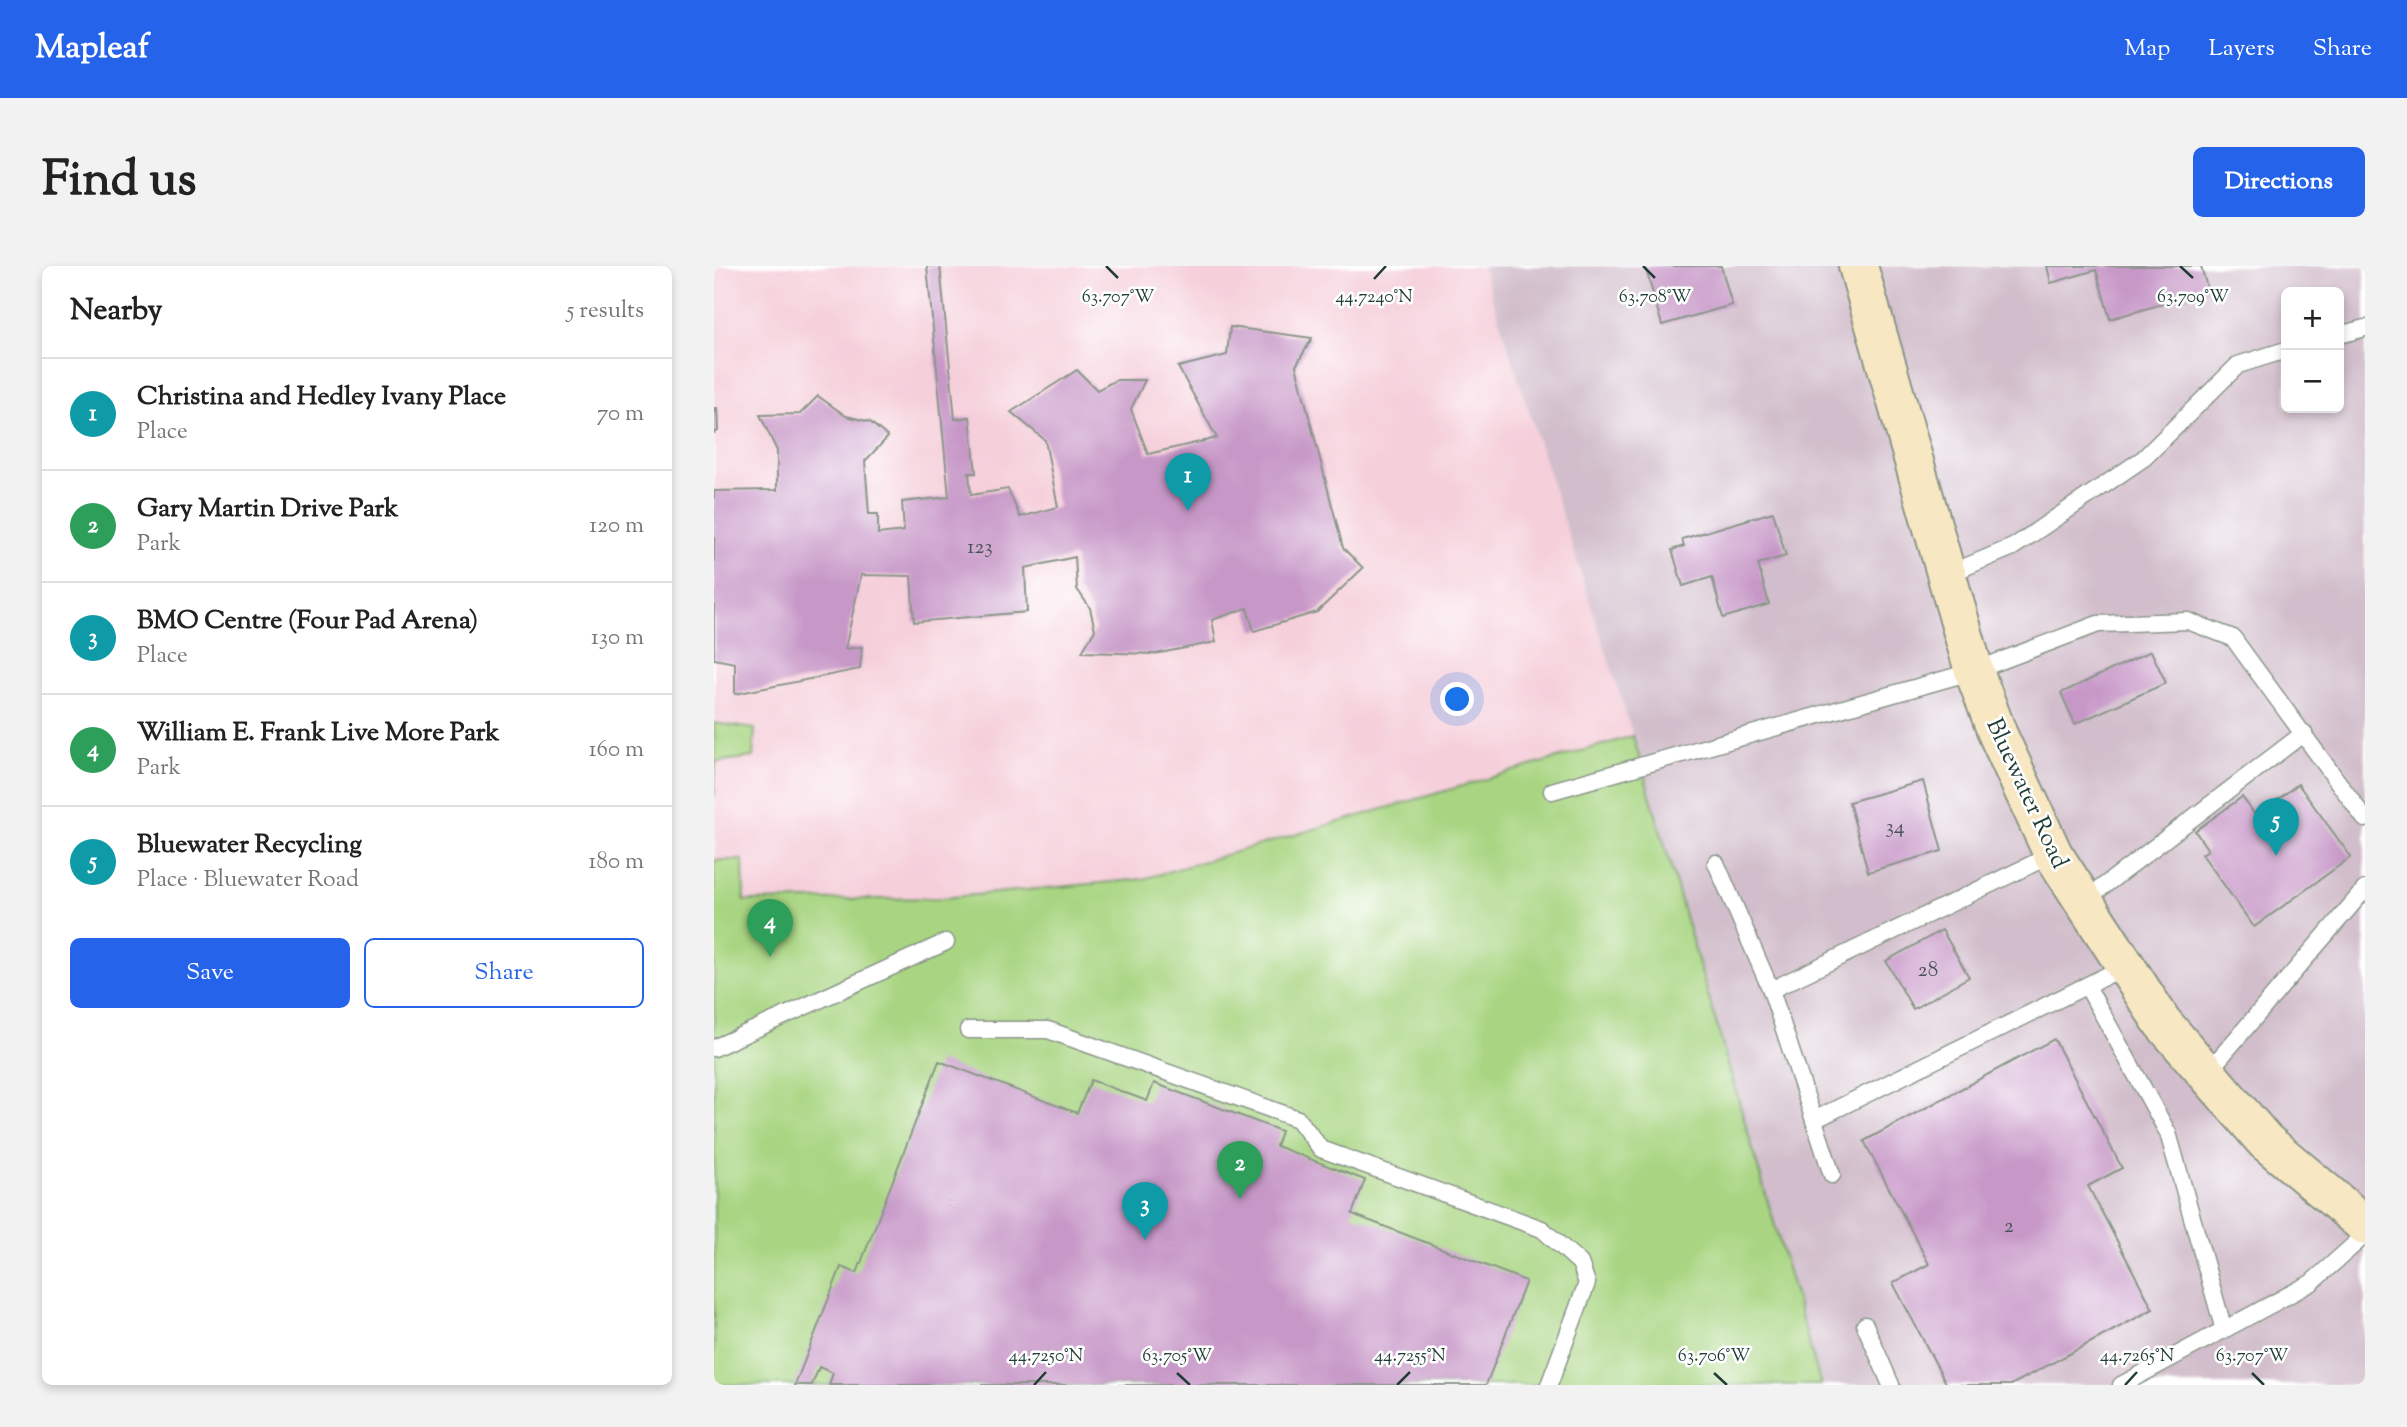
<!DOCTYPE html>
<html lang="en">
<head>
<meta charset="utf-8">
<style>
	:root { --surface:#fff; --page:#f2f2f2; --text:#222; --muted:#767676; --line:#e0e0e0; --accent:#2563eb }
	body { margin:0; font-family:"Sorts Mill Goudy",serif; background:var(--page); color:var(--text) }
	.controls { position:absolute; right:21px; top:21px; display:grid; overflow:hidden; border-radius:10px; box-shadow:0 4px 10px #0003 }
	.controls button { width:63px; height:63px; display:grid; place-items:center; padding:0; border:0; border-bottom:2px solid var(--line); background:var(--surface); color:var(--text); font:35px sans-serif }
	.you { position:absolute; left:744px; top:434px; width:24px; height:24px; margin:-18px; border:5px solid #fff; border-radius:50%; background:#1a73e8; box-shadow:0 0 0 10px #1a73e833 }
	.badge { display:grid; place-items:center; width:46px; height:46px; border-radius:50%; background:var(--accent); color:#fff; font-size:23px; font-weight:700 }
	.pin { position:absolute; translate:-50% -58px; filter:drop-shadow(0 2px 4px #0008) }
	.pin::after { content:''; position:absolute; top:37px; width:24px; height:21px; background:inherit; clip-path:polygon(0 0,100% 0,50% 100%) }
	.list { margin:0; padding:0; list-style:none }
	h2 { display:flex; justify-content:space-between; align-items:center; height:91px; margin:0; padding:0 28px; font-size:30px }
	h2 small { font-size:23px; font-weight:400; color:var(--muted) }
	.list li { display:grid; grid-template-columns:46px 1fr auto; gap:21px; align-items:center; box-sizing:border-box; height:112px; padding:0 28px; border-top:2px solid var(--line) }
	.list b { display:block; font-size:26px; white-space:nowrap }
	.list p { margin:0; font-size:23px; white-space:nowrap; color:var(--muted) }
	.list em { font-size:23px; font-style:normal; color:var(--muted) }
	.actions { display:flex; gap:14px; padding:21px 28px }
	.actions a { flex:1; padding:16px 0; border:2px solid var(--accent); border-radius:10px; text-align:center; font-size:24px; color:var(--accent) }
	.actions .main { background:var(--accent); color:#fff }
	.map { position:relative; flex:none; width:1651px; height:1119px; overflow:hidden; border-radius:10px }
	header { display:flex; align-items:center; gap:42px; box-sizing:border-box; height:98px; padding:0 35px; background:var(--accent); color:#fff }
	header strong { font-size:33px }
	nav { display:flex; gap:38px; margin-inline-start:auto; font-size:24px }
	.intro { display:flex; align-items:center; justify-content:space-between; box-sizing:border-box; height:168px; padding:0 42px }
	h1 { margin:0; font-size:49px }
	.button { padding:18px 32px; border-radius:10px; background:var(--accent); color:#fff; font-size:24px; font-weight:700 }
	main { display:flex; gap:42px; padding:0 42px }
	aside { flex:1; background:var(--surface); border-radius:10px; box-shadow:0 4px 10px #0003 }
	.map>svg:first-child { display:block }
	.built { fill:#f5cfda }
	.industrial { fill:#d1bdcb; fill-rule:evenodd }
	.green { fill:#a9d582; stroke:#64895b; stroke-width:2 }
	.building { fill:#c798c7 }
	.lines { fill:none; stroke-linecap:round; stroke-linejoin:round }
	.lane-casing { stroke:#8b968a; stroke-width:19 }
	.secondary-casing { stroke:#8b968a; stroke-width:42 }
	.lane { stroke:#fff; stroke-width:16 }
	.secondary { stroke:#f8e7c3; stroke-width:38 }
	.ticks { fill:none; stroke:#1f3d34; stroke-width:2.5 }
	.labels { text-anchor:middle; stroke-width:5; stroke-linejoin:round; paint-order:stroke }
	.number-label { font-size:21px; fill:#495459 }
	.street-label { font-size:24px; fill:#1f3d34; stroke:#fff }
	.ticks-label { font-size:18px; text-anchor:middle; fill:#1f3d34; stroke:#fff; stroke-width:5; stroke-linejoin:round; paint-order:stroke }
</style>
</head>
<body>
<header>
<strong>Mapleaf</strong>
<nav><a>Map</a><a>Layers</a><a>Share</a></nav>
</header>
<div class="intro"><h1>Find us</h1><a class="button">Directions</a></div>
<main>
<aside>
<h2>Nearby<small>5 results</small></h2>
<ul class="list">
<li><span class="badge" style="background:#0f9aa8">1</span><div><b>Christina and Hedley Ivany Place</b><p>Place</p></div><em>70 m</em></li>
<li><span class="badge" style="background:#2e9e5b">2</span><div><b>Gary Martin Drive Park</b><p>Park</p></div><em>120 m</em></li>
<li><span class="badge" style="background:#0f9aa8">3</span><div><b>BMO Centre (Four Pad Arena)</b><p>Place</p></div><em>130 m</em></li>
<li><span class="badge" style="background:#2e9e5b">4</span><div><b>William E. Frank Live More Park</b><p>Park</p></div><em>160 m</em></li>
<li><span class="badge" style="background:#0f9aa8">5</span><div><b>Bluewater Recycling</b><p>Place · Bluewater Road</p></div><em>180 m</em></li>
</ul>
<div class="actions"><a class="main">Save</a><a>Share</a></div>
</aside>
<div class="map">
<svg width="1651" height="1119" viewBox="0 0 1651 1119">
	<rect width="100%" height="100%" fill="#fff"/>
	<filter id="ink" filterUnits="userSpaceOnUse"><feTurbulence type="fractalNoise" baseFrequency=".0143" numOctaves="2"/><feDisplacementMap in="SourceGraphic" scale="14" xChannelSelector="R" yChannelSelector="G"/><feConvolveMatrix kernelMatrix="1 2 1 2 8 2 1 2 1" color-interpolation-filters="sRGB"/></filter>
	<filter id="wash" filterUnits="userSpaceOnUse"><feTurbulence type="fractalNoise" baseFrequency=".00686" numOctaves="4" result="noise"/><feDisplacementMap in="SourceGraphic" scale="28" xChannelSelector="R" yChannelSelector="G"/><feGaussianBlur stdDeviation="1.57" result="paint"/><feColorMatrix in="noise" values="0 0 0 0 0 0 0 0 0 0 0 0 0 0 0 0 0 1.4 0 .05"/><feComposite in="paint" operator="in"/></filter>
	<g filter="url(#wash)">
		<rect width="100%" height="100%" fill="#f7f0e1"/>
		<path class="built" d="M0 0H768L919 470 429 613 228 632 30 635 29 595 0 594 2 496 38 491 40 463 0 457Z"/>
		<path class="industrial" d="M768 0H1651V1119H1100L919 470ZM1572 26H1625V142H1572Z"/>
		<g class="green">
			<path d="M0 457 41 463 39 491 2 496 0 532Z"/>
			<path d="M919 470 1107 1119H0V594H29L30 635 228 632 429 613Z"/>
		</g>
		<g id="blocks">
			<g class="building">
				<path d="M213 0H226L241 153 256 151 262 207H255L257 229 294 223 306 251 344 241 331 174 297 146 363 104 383 124 402 114H431L417 143 434 188 503 172 464 101 513 89 516 61 598 72 582 100 629 282 649 302 603 346 540 365 533 342 498 354 502 376 441 388 368 386 381 364 376 342 363 323 361 291 311 302 313 346 200 356 197 310 147 309 131 383 148 381 146 403 21 428V397L0 393V225L63 224V185L46 149 86 148 104 130 132 150 156 156 174 171 151 195 155 248H164V268L190 265 188 236 235 231Z"/>
				<path d="M931 0H1007L1018 39 948 59Z"/>
				<path d="M1333 0H1487L1494 25 1396 53 1382 4 1337 17Z"/>
				<path d="M0 142H3L4 165 0 167Z"/>
				<path d="M1059 246 1072 290 1044 298 1055 338 1009 352 998 311 969 320 958 284 970 280 968 273Z"/>
				<path d="M1437 385 1452 417 1361 458 1347 427Z"/>
				<path d="M1209 515 1228 585 1154 606 1135 536Z"/>
				<path d="M1584 518 1637 591 1540 661 1488 588 1494 584 1481 565 1528 531 1542 550Z"/>
				<path d="M1228 664 1255 711 1199 743 1172 695Z"/>
				<path d="M1340 773 1408 902 1374 920 1439 1043 1297 1119H1233L1179 1017 1215 998 1150 875Z"/>
				<path d="M225 795 363 847 377 814 433 835 440 817 567 865 562 880 651 914 638 948 812 1015 772 1119H115L119 1107 105 1101 98 1119H81L127 1001 143 1007Z"/>
			</g>
		</g>
	</g>
	<g filter="url(#ink)">
		<use href="#blocks" fill-opacity="0" stroke="#8b968a" stroke-width="2"/>
		<g class="lines">
			<g class="lane-casing">
				<g id="lane">
					<path d="M1625 69 1651 62"/>
					<path d="M1232 309 1299 281 1430 192 1524 99 1572 84"/>
					<path d="M838 525 1260 405 1384 358 1474 355 1519 372 1651 553"/>
					<path d="M1002 597 1057 724 1118 909"/>
					<path d="M1370 635 1590 467"/>
					<path d="M1373 720 1454 867 1510 1064"/>
					<path d="M1057 724 1339 588"/>
					<path d="M254 764H334L584 853 607 883 828 963 866 997 873 1017 835 1119"/>
					<path d="M0 782 232 676"/>
					<path d="M1493 807 1651 623"/>
					<path d="M1100 854 1412 700"/>
					<path d="M1151 1059 1177 1119"/>
					<path d="M1407 1119 1597 1017 1651 969"/>
				</g>
			</g>
			<g class="secondary-casing">
				<path id="secondary" d="M1144 0 1260 405 1284 469 1339 588 1448 756 1551 875 1651 959"/>
			</g>
			<use href="#lane" class="lane"/>
			<use href="#secondary" class="secondary"/>
		</g>
	</g>
	<path class="ticks" d="M392 0 404 12M929 0 941 12M1466 0 1479 12M660 13 672 0M463 1107 476 1119M1000 1107 1013 1119M1538 1107 1550 1119M320 1119 332 1106M683 1119 696 1106M1411 1119 1423 1106"/>
	<g class="labels">
		<g class="number-label">
			<text x="266" y="287">123</text>
			<text x="1181" y="567">34</text>
			<text x="1214" y="710">28</text>
			<text x="1295" y="966">2</text>
		</g>
		<g class="street-label">
			<text transform="translate(1314 527) rotate(65)" y="8">Bluewater Road</text>
		</g>
	</g>
	<g class="ticks-label">
		<text x="404" y="36">63.707°W</text>
		<text x="941" y="36">63.708°W</text>
		<text x="1479" y="36">63.709°W</text>
		<text x="660" y="36">44.7240°N</text>
		<text x="332" y="1095">44.7250°N</text>
		<text x="696" y="1095">44.7255°N</text>
		<text x="1423" y="1095">44.7265°N</text>
		<text x="463" y="1095">63.705°W</text>
		<text x="1000" y="1095">63.706°W</text>
		<text x="1538" y="1095">63.707°W</text>
	</g>
</svg>
<div class="controls">
<button>+</button>
<button>−</button>
</div>
<div class="you"></div>
<div class="pin badge" style="left:474px;top:245px;background:#0f9aa8">1</div>
<div class="pin badge" style="left:526px;top:933px;background:#2e9e5b">2</div>
<div class="pin badge" style="left:431px;top:974px;background:#0f9aa8">3</div>
<div class="pin badge" style="left:56px;top:691px;background:#2e9e5b">4</div>
<div class="pin badge" style="left:1562px;top:590px;background:#0f9aa8">5</div>
</div>
</main>
</body>
</html>
